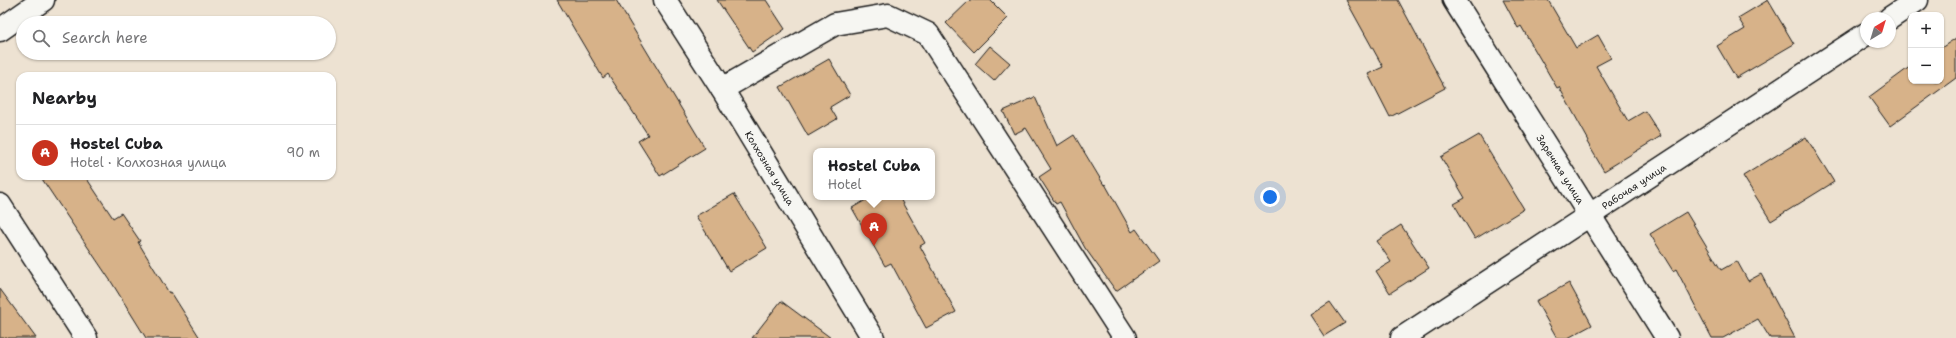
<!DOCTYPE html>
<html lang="en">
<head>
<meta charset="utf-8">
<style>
	:root { --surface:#fff; --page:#f2f2f2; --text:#202124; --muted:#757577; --line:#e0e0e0; --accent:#c8321e }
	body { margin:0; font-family:"Shantell Sans",sans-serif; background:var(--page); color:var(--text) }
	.controls { position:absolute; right:12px; top:12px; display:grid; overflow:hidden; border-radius:8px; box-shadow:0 1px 3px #0004 }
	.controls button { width:36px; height:36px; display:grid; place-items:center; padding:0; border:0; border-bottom:1px solid var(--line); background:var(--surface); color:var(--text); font:20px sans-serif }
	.compass { position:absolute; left:1860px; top:12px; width:36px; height:36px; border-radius:50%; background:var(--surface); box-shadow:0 1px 3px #0004; rotate:38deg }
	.you { position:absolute; left:1270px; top:197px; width:14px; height:14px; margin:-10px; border:3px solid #fff; border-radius:50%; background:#1a73e8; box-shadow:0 0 0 6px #1a73e833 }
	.badge { display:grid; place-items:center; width:26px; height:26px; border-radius:50%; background:var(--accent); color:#fff; font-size:13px; font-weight:700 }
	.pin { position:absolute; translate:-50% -33px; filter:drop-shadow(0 1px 2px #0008) }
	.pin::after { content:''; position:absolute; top:21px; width:14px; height:12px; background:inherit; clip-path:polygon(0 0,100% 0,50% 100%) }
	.popup { position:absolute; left:813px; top:148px; width:122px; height:52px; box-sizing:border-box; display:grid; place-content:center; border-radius:8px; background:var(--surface); filter:drop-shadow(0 1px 3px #0005); font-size:13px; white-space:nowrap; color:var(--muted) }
	.popup b { font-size:15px; color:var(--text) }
	.popup::after { content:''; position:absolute; left:50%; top:100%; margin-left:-8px; border:8px solid transparent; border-top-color:var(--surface) }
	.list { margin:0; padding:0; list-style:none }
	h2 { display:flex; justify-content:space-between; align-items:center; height:52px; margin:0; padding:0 16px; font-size:17px }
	h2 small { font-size:13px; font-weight:400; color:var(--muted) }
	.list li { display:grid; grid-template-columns:26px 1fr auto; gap:12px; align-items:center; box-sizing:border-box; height:56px; padding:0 16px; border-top:1px solid var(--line) }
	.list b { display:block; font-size:15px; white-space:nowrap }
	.list p { margin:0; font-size:13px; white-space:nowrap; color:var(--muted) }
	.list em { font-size:13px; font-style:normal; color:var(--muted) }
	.icon { flex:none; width:22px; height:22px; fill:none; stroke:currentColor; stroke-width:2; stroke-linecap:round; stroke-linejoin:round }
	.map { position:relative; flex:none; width:1956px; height:338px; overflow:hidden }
	.search { position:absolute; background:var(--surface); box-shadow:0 1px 3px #0004; left:16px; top:16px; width:320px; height:44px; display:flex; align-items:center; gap:10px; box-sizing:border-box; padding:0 14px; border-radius:22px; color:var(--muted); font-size:15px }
	.panel { position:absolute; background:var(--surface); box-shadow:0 1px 3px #0004; left:16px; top:72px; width:320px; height:108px; border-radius:12px }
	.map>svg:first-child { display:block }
	.building { fill:#d7b289; stroke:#1c1c1c }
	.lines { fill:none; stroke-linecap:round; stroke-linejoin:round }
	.minor-casing { stroke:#1c1c1c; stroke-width:25 }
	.minor { stroke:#f6f6f2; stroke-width:22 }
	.labels { text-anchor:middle; stroke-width:3.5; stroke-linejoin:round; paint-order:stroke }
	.street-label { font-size:10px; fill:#1c1c1c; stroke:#f6f6f2 }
</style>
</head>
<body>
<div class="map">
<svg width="1956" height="338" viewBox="0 0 1956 338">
	<rect width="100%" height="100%" fill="#ede2d2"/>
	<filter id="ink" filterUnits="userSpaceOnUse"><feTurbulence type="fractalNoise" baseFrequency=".025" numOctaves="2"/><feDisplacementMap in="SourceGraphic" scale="8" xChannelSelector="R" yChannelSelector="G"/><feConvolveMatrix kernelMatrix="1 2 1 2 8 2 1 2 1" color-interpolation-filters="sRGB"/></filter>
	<g filter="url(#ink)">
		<g class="building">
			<path d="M557 0H616L705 148 660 176 638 141 648 135 608 74 603 78Z"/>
			<path d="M717 0H766L785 29 752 52Z"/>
			<path d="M970 0H990L1008 18 974 52 946 23Z"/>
			<path d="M1346 0H1398L1445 88 1390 117 1368 74 1383 67Z"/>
			<path d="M1503 0H1548L1576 48 1598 35 1611 58 1596 66 1628 121 1645 111 1661 136 1604 171 1587 142 1589 141 1559 87 1557 88 1521 26 1518 28Z"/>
			<path d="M1768 0 1794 44 1736 78 1717 46 1745 29 1738 18Z"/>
			<path d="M1956 38V78L1890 126 1869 97 1911 66V81H1941V48Z"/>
			<path d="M990 46 1010 63 994 81 975 64Z"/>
			<path d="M829 59 850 95 830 107 837 119 808 136 780 87Z"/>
			<path d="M1035 97 1057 146 1074 135 1104 185 1105 184 1132 232 1136 229 1159 261 1116 291 1085 248 1060 202 1056 204 1039 177 1051 169 1026 128 1014 134 1003 111Z"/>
			<path d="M1479 135 1524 209 1475 239 1454 204 1465 198 1441 157Z"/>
			<path d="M1806 137 1834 182 1771 221 1743 176Z"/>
			<path d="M40 176H85L113 218 121 213 140 241 138 242 169 293 171 292 200 338H146L112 283Z"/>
			<path d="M734 194 767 248 729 271 696 216Z"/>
			<path d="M871 197H899L925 243 920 246 956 312 926 328 891 263 885 266 852 208Z"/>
			<path d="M1686 212 1721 270 1737 261 1748 281 1761 274 1795 338H1770L1758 319 1723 338H1712L1676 269 1673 271 1650 234Z"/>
			<path d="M1401 225 1429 268 1390 293 1376 271 1391 262 1377 241Z"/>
			<path d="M1569 283 1592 325 1568 338H1557L1536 301Z"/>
			<path d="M0 289 36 338H0Z"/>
			<path d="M781 301 831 338H752Z"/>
			<path d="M1330 302 1345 323 1324 336 1310 315Z"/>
		</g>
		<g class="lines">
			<g class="minor-casing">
				<g id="minor">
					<path id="s1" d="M665 0 722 89 873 338"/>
					<path id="s2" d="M1454 0 1667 338"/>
					<path d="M1890 18 1917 0"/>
					<path d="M0 30 43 0"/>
					<path d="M722 89 835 24 888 15 928 34 1125 338"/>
					<path d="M0 205 86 338"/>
					<path id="s3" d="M1402 338 1866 34"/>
				</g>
			</g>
			<use href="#minor" class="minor"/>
		</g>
	</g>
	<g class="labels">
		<g class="street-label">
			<text dy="4" stroke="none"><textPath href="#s1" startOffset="198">Колхозная улица</textPath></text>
			<text dy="4" stroke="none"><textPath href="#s2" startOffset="200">Заречная улица</textPath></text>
			<text dy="4" stroke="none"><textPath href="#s3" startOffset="277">Рабочая улица</textPath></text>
		</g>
	</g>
</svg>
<div class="controls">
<button>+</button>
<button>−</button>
</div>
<svg class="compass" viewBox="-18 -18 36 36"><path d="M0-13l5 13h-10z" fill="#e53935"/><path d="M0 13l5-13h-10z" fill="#757577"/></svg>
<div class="you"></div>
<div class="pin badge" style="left:874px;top:246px">A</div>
<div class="popup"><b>Hostel Cuba</b>Hotel</div>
<div class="search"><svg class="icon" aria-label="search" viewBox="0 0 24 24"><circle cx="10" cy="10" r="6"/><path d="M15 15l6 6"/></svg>Search here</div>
<section class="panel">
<h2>Nearby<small></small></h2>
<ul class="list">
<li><span class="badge">A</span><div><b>Hostel Cuba</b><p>Hotel · Колхозная улица</p></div><em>90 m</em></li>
</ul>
</section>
</div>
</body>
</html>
